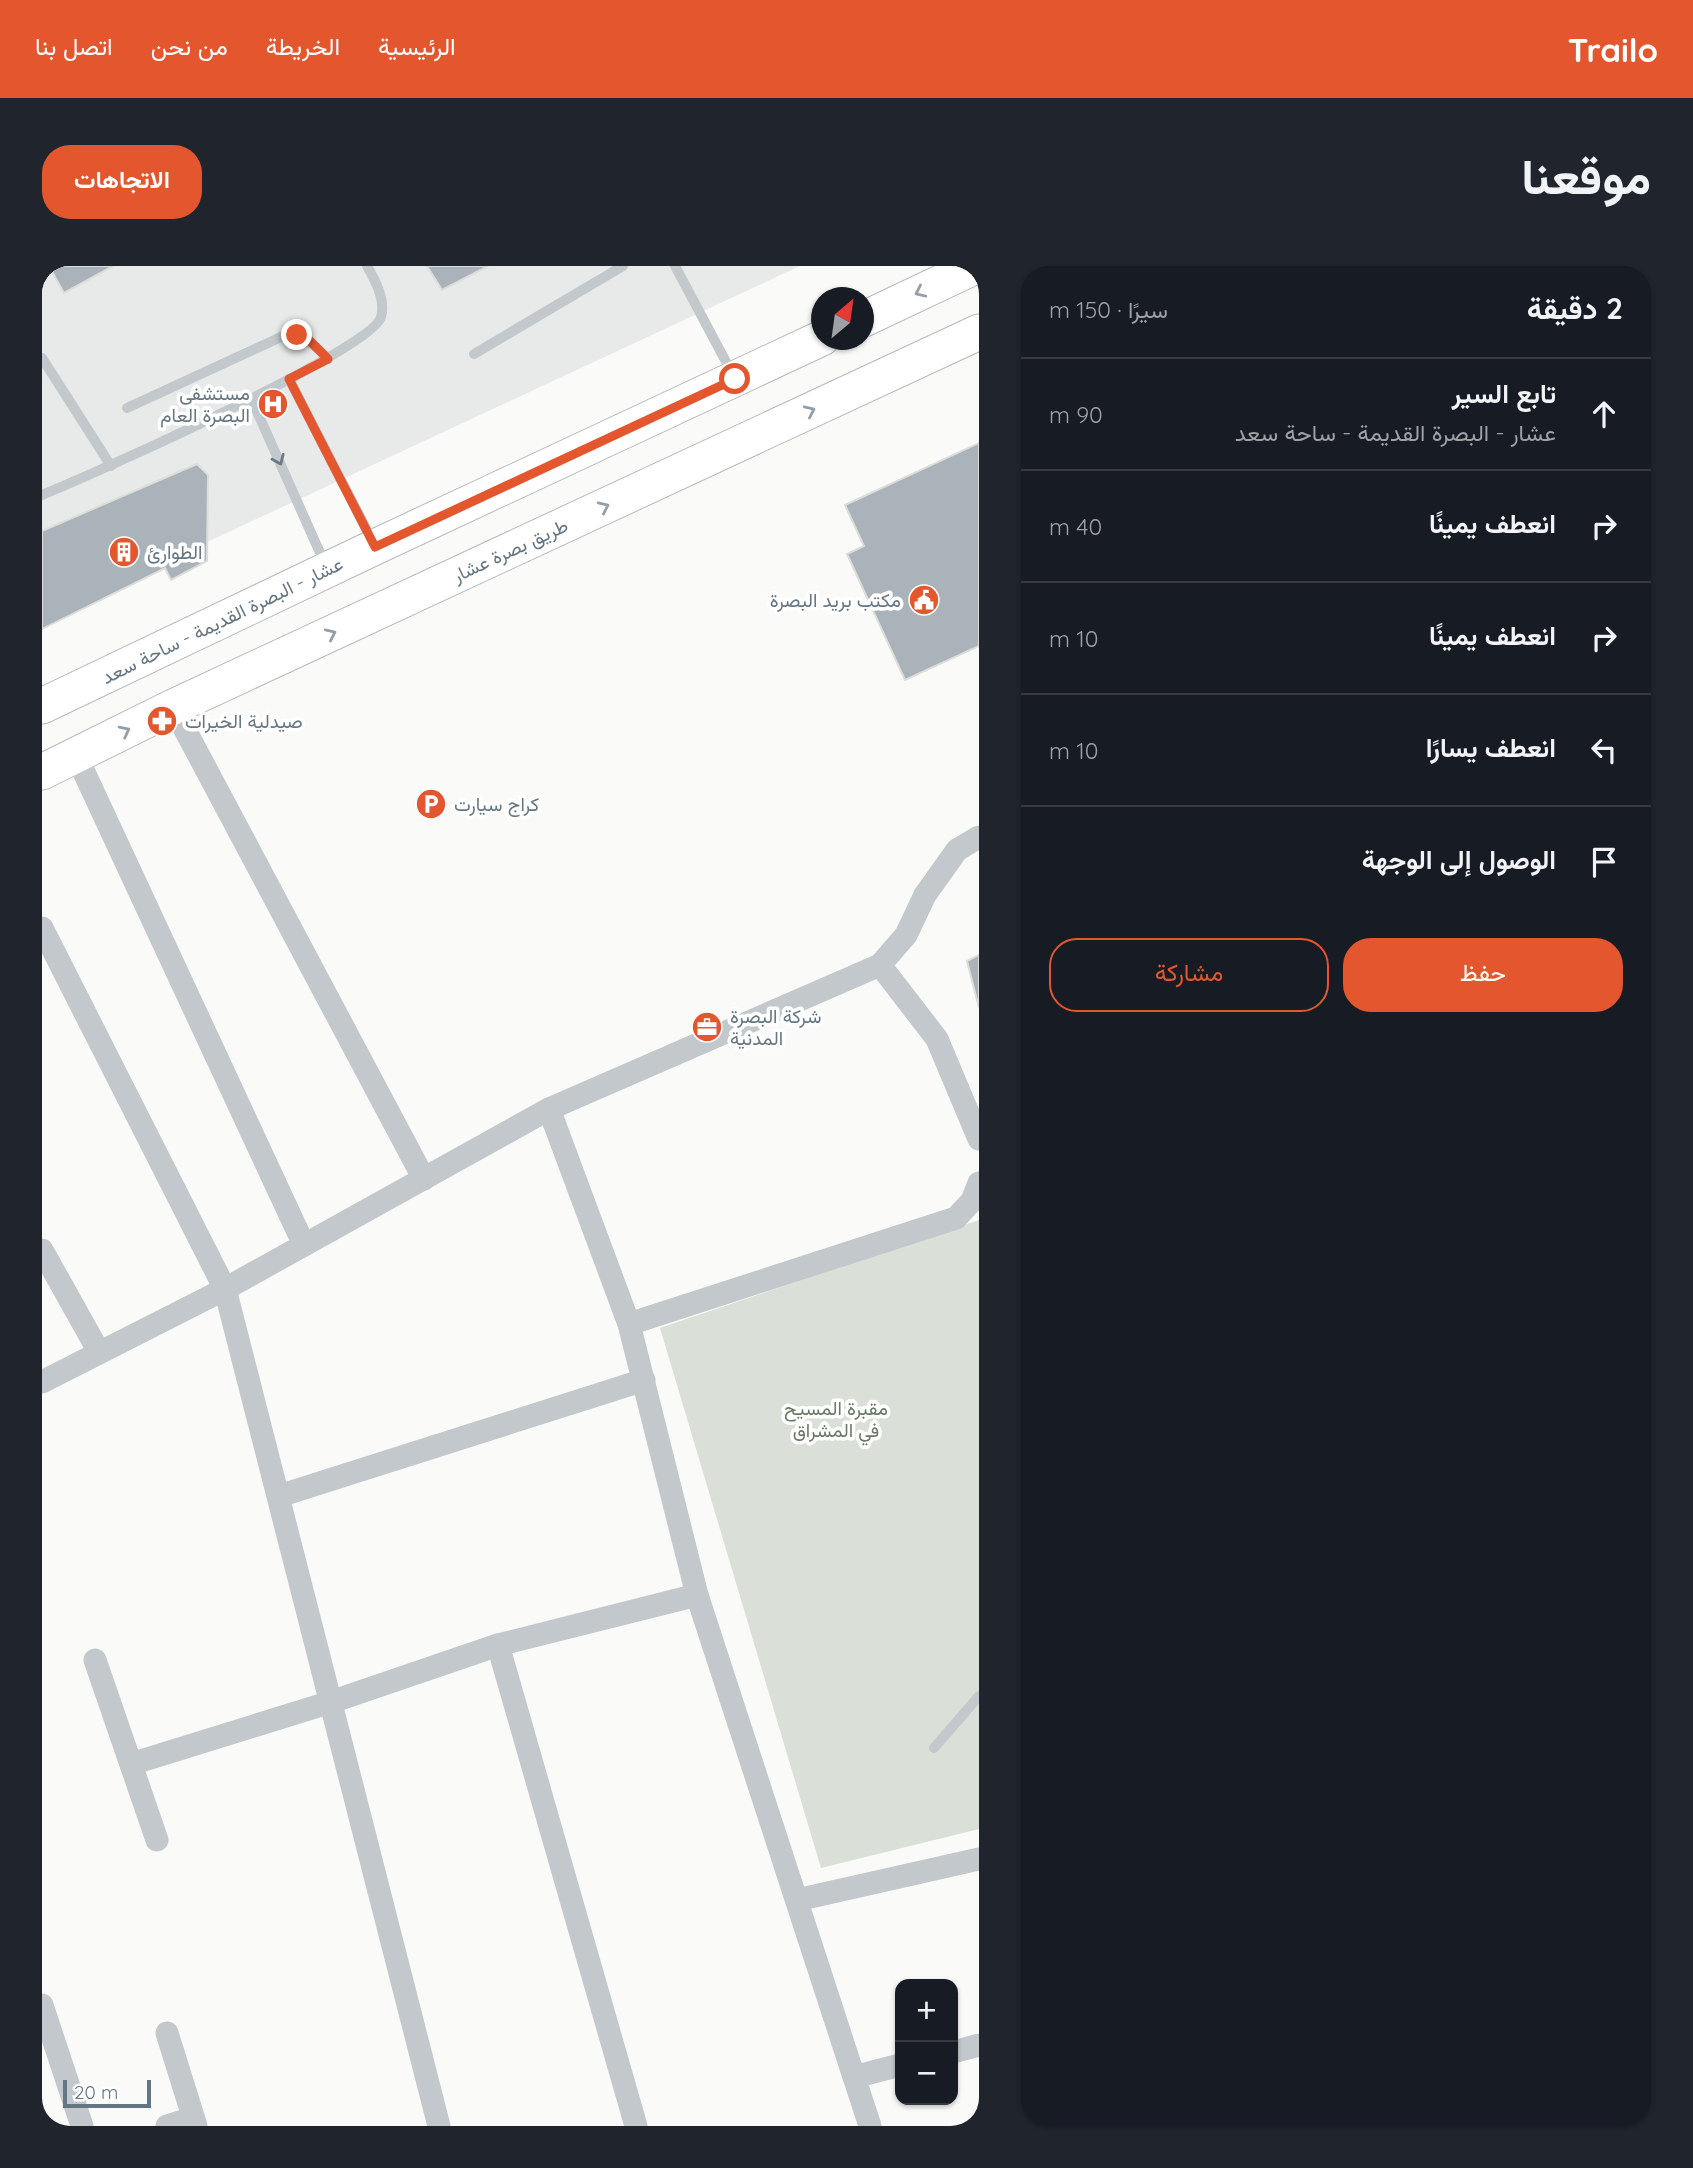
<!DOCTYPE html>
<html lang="ar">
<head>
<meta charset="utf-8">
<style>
	:root { --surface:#171b24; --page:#20242c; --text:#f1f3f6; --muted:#9ea1a6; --line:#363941; --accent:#e4572e }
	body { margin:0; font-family:Quicksand,Vazirmatn,sans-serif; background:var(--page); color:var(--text); direction:rtl }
	.controls { position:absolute; right:21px; bottom:21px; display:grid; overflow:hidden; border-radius:14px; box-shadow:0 2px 5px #0004 }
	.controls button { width:63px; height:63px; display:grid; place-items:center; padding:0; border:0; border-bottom:2px solid var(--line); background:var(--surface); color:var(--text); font:35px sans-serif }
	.compass { position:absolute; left:769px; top:21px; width:63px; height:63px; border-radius:50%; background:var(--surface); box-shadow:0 2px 5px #0004; rotate:29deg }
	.scale { position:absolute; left:21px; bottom:18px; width:88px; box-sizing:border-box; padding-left:7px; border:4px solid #657683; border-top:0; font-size:19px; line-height:24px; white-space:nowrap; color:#657683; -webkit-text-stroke:5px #fff; paint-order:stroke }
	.stop { position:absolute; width:21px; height:21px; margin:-16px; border:5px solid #e4572e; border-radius:50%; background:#fff }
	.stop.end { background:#e4572e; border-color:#fff; box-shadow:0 2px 7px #0008 }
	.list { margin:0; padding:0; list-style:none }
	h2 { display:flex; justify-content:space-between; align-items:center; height:91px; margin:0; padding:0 28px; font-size:30px }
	h2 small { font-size:23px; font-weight:400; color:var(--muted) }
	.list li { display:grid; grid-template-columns:46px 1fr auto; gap:21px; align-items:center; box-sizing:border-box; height:112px; padding:0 28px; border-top:2px solid var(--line) }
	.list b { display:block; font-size:26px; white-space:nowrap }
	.list p { margin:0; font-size:23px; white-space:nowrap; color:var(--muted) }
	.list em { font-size:23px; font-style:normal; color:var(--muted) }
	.actions { display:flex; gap:14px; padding:21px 28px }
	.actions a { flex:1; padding:16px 0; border:2px solid var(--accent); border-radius:28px; text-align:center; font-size:24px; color:var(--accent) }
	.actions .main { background:var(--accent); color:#fff }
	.icon { flex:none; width:38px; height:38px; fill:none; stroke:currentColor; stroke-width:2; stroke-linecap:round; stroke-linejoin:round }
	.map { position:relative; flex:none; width:937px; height:1860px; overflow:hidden; direction:ltr; border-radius:28px }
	header { display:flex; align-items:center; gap:42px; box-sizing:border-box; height:98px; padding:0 35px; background:var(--accent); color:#fff }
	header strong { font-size:33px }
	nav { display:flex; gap:38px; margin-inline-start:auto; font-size:24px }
	.intro { display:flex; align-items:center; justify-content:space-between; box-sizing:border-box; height:168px; padding:0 42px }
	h1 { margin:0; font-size:49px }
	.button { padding:18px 32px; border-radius:28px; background:var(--accent); color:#fff; font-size:24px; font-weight:700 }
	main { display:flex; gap:42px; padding:0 42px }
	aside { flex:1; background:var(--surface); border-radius:28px; box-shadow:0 2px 5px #0004 }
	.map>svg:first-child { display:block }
	.built { fill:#e8e9e9 }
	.green { fill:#dadfd7 }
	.building { fill:#aab3b9; stroke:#dcdcda; stroke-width:2 }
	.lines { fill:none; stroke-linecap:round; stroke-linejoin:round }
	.primary-casing { stroke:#b5babe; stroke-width:37 }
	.service { stroke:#c3c8cc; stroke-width:10 }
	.minor { stroke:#c3c8cc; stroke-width:23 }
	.primary { stroke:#fff; stroke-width:35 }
	.oneway { stroke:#939fa8 }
	.oneway2 { stroke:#6a7a87 }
	.route { stroke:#e4572e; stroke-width:9 }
	.labels { text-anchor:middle; stroke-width:7; stroke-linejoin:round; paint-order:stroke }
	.poi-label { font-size:19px; fill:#657683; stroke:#fff; text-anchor:start }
	.street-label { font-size:19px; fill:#657683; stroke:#fff }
	.park-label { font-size:19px; fill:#687a64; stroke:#fff }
</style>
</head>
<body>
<header>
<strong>Trailo</strong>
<nav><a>الرئيسية</a><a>الخريطة</a><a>من نحن</a><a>اتصل بنا</a></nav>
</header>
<div class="intro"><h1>موقعنا</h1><a class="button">الاتجاهات</a></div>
<main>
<aside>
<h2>2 دقيقة<small>سيرًا · 150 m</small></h2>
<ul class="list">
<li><svg class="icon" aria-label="ahead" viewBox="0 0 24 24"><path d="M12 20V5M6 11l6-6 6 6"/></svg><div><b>تابع السير</b><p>عشار - البصرة القديمة - ساحة سعد</p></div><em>90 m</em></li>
<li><svg class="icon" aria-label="right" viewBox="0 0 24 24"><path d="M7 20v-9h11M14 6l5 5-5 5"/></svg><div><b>انعطف يمينًا</b></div><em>40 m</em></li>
<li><svg class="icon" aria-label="right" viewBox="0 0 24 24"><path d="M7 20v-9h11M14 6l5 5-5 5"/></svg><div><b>انعطف يمينًا</b></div><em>10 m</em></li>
<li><svg class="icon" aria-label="left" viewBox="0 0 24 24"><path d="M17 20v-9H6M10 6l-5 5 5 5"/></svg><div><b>انعطف يسارًا</b></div><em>10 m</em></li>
<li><svg class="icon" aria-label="arrive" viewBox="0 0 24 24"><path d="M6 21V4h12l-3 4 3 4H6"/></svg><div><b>الوصول إلى الوجهة</b></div></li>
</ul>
<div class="actions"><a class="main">حفظ</a><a>مشاركة</a></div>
</aside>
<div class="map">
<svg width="937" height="1860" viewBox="0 0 937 1860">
	<rect width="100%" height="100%" fill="#fafaf8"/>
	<path class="built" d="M0 0H758L0 353Z"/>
	<path class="green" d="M937 954V1563L779 1602 618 1062Z"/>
	<g class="building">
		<path d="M7 0H71L22 27Z"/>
		<path d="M385 0H446L400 24Z"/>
		<path d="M937 177V380L863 414 805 288 822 280 803 239Z"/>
		<path d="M155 198 166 209 165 295 129 314 123 302 0 363V265Z"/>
		<path d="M937 689V742L925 695Z"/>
	</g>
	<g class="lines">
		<g class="primary-casing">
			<g id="primary">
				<path d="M822 53 934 0"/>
				<path d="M0 440 333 281 780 72"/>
				<path d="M0 506 131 441 937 66"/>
			</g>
		</g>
		<g class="service">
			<path d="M633 0 690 107"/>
			<path d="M432 88 581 0"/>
			<path d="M0 92 69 200"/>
			<path d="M247 113 332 278"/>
			<path d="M209 132 283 298"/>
			<path d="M85 142 241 70C262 69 272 78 286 93"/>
			<path d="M0 229C47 210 330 84 339 51 344 34 333 14 325 0"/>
			<path d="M892 1482 937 1430"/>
		</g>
		<g class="minor">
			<path d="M131 441 382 913"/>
			<path d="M34 489 262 979"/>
			<path d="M0 662 183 1023 397 1860"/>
			<path d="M838 699 895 773 937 873"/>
			<path d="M507 843 587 1058 655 1329 828 1860"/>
			<path d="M0 984 57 1086"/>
			<path d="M587 1058 914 952 930 935 937 917"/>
			<path d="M0 1116 183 1023 507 843 838 699 864 669 883 629 915 584 937 571"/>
			<path d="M237 1230 602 1114"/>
			<path d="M456 1379 594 1860"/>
			<path d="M53 1394 115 1574"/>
			<path d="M89 1498 289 1436 456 1379 655 1329"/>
			<path d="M755 1634 937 1593"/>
			<path d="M0 1739 40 1860"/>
			<path d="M125 1767 154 1860"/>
			<path d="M911 1786 937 1779"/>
			<path d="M812 1811 858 1799"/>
			<path d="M125 1860 151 1852"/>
		</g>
		<use href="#primary" class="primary"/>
	</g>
	<defs><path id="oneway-chevron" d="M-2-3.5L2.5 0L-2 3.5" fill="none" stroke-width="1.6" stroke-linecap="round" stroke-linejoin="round" transform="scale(1.75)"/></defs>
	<g class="oneway">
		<use href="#oneway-chevron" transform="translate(878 26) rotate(155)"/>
		<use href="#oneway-chevron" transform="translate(768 145) rotate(-25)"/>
		<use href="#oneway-chevron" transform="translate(562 241) rotate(-25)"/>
		<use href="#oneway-chevron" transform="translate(289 368) rotate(-25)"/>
		<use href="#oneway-chevron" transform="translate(83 465) rotate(-27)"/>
	</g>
	<use class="oneway2" href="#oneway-chevron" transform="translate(237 194) rotate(66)"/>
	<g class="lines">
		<path class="route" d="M255 69 267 74 286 93 247 113 333 281 693 113"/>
	</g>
	<defs>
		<g id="hospital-disc" transform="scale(1.575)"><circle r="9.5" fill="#e4572e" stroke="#fff"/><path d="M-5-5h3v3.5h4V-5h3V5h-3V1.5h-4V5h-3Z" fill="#fff"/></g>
		<g id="building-disc" transform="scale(1.575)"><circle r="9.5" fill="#e4572e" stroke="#fff"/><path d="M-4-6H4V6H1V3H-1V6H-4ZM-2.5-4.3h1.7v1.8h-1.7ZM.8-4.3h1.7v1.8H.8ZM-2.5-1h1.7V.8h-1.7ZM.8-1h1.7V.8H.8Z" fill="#fff"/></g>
		<g id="civic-disc" transform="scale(1.575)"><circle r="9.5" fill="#e4572e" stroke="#fff"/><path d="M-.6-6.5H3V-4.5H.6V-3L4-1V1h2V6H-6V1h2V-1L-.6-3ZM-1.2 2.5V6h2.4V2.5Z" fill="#fff"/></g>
		<g id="pharmacy-disc" transform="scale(1.575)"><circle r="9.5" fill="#e4572e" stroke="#fff"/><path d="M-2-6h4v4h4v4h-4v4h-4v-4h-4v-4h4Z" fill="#fff"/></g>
		<g id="parking-disc" transform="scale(1.575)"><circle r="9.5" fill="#e4572e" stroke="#fff"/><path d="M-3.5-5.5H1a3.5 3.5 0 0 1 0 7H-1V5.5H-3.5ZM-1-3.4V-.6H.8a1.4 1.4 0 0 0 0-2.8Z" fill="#fff"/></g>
		<g id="office-disc" transform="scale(1.575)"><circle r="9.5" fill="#e4572e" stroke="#fff"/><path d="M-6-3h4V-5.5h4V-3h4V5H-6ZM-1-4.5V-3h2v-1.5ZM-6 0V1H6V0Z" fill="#fff"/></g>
	</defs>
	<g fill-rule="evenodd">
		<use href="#hospital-disc" x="231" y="138"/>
		<use href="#building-disc" x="82" y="286"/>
		<use href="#civic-disc" x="882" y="334"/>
		<use href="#pharmacy-disc" x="120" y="455"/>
		<use href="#parking-disc" x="389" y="538"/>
		<use href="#office-disc" x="665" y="761"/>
	</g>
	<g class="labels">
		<g class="poi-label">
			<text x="208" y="134" text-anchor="end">مستشفى<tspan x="208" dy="22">البصرة العام</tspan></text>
			<text x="105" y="293">الطوارئ</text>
			<text x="859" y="341" text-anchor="end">مكتب بريد البصرة</text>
			<text x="143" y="462">صيدلية الخيرات</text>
			<text x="412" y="545">كراج سيارت</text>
			<text x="688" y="757">شركة البصرة<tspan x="688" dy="22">المدنية</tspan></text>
		</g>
		<g class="street-label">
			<text transform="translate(468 284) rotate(-25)" y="7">طريق بصرة عشار</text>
			<text transform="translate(180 354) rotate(-26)" y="7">عشار - البصرة القديمة - ساحة سعد</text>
		</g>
		<g class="park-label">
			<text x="794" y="1149">مقبرة المسيح<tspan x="794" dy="22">في المشراق</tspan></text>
		</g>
	</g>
</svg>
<div class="controls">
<button>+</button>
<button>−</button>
</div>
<svg class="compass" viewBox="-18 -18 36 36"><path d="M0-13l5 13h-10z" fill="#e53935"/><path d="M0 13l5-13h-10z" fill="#9ea1a6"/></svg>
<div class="scale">20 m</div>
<div class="stop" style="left:693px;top:113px"></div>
<div class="stop end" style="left:255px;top:69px"></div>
</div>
</main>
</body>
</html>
